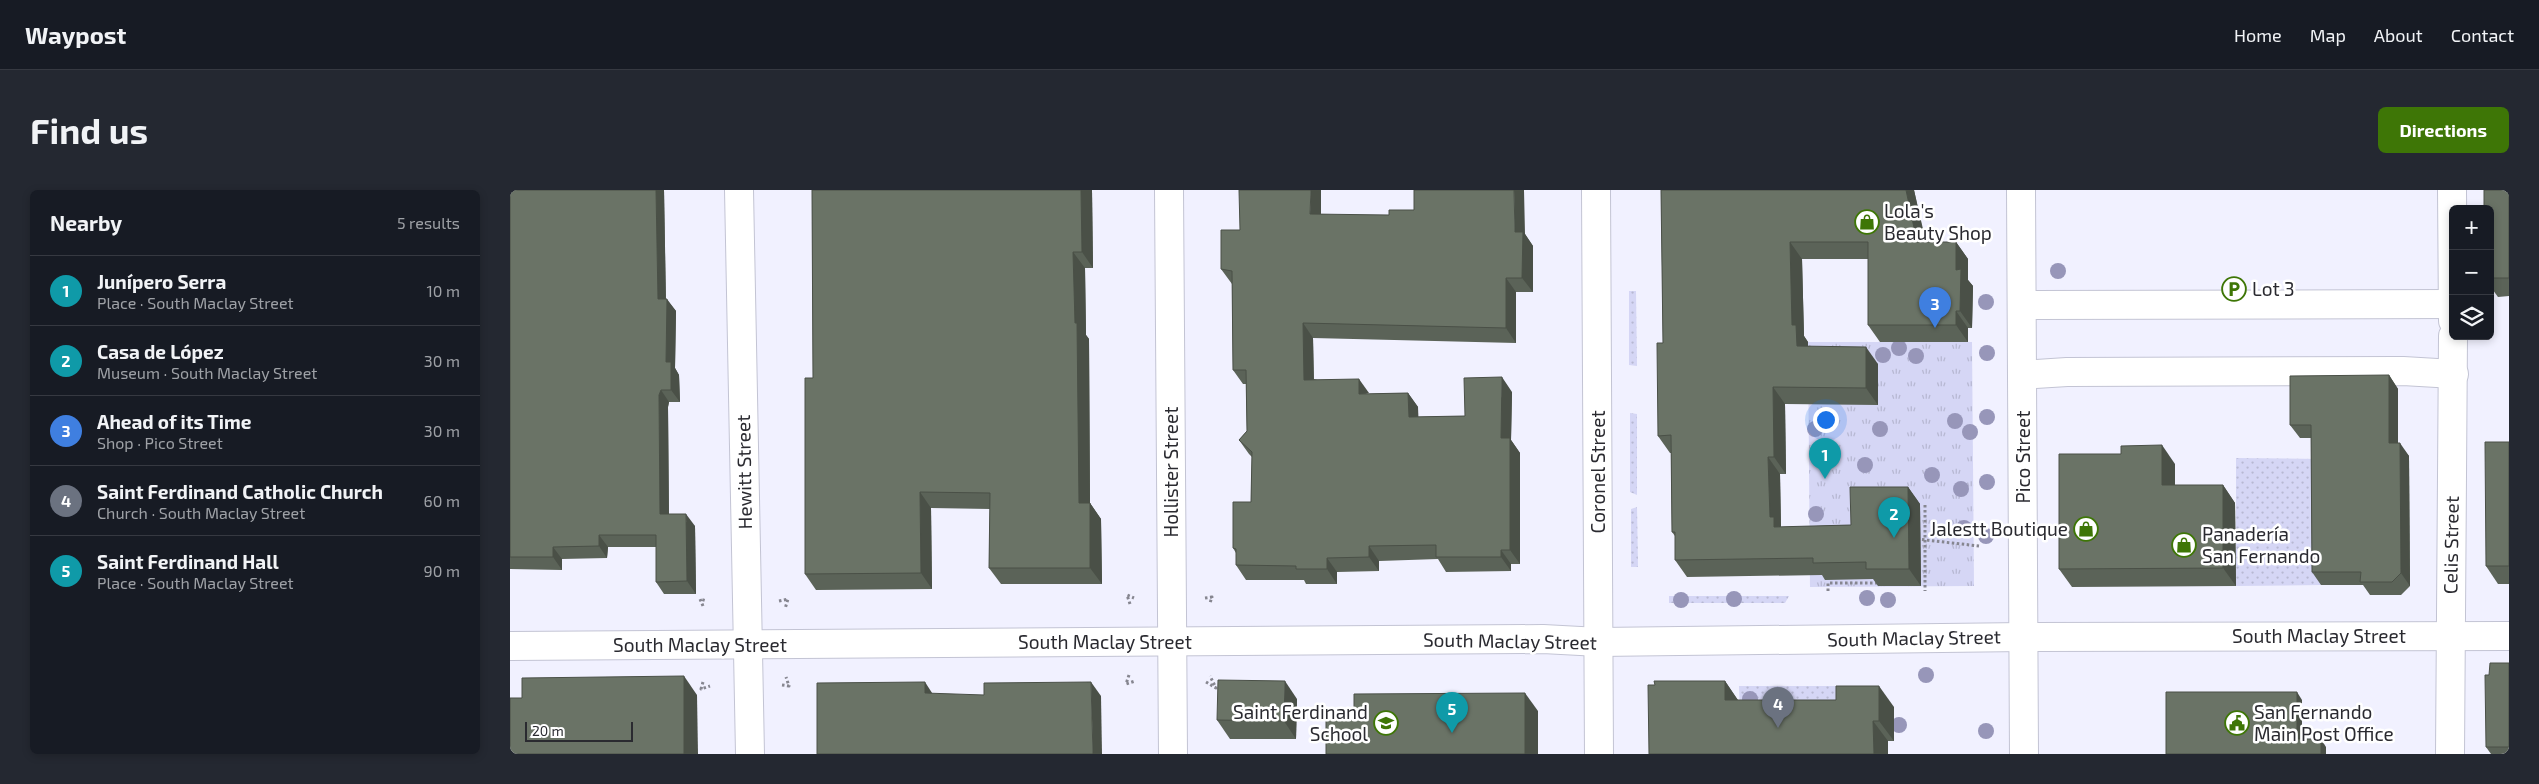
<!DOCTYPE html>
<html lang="en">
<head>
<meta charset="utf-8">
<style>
	:root { --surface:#171b24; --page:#242831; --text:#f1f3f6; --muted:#9ea1a6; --line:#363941; --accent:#3e7606 }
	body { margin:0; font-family:"Exo 2",sans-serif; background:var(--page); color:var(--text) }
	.controls { position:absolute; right:15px; top:15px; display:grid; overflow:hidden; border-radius:8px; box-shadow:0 2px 8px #0003 }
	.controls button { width:45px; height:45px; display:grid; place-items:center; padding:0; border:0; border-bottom:1px solid var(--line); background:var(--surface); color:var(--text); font:25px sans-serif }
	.scale { position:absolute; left:15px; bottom:12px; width:108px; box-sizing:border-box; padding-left:5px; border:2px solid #2a2a30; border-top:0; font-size:14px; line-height:18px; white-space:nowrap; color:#2a2a30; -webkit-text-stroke:4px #fff; paint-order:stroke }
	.you { position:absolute; left:1315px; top:229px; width:18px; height:18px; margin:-12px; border:4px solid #fff; border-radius:50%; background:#1a73e8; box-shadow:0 0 0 8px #1a73e833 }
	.badge { display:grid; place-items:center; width:32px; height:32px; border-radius:50%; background:var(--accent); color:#fff; font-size:16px; font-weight:700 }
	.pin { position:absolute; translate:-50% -41px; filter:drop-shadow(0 1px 2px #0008) }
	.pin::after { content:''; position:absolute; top:26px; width:18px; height:15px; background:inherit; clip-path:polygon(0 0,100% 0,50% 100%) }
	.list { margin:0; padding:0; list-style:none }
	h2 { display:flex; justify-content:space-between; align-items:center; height:65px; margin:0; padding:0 20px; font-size:21px }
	h2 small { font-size:16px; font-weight:400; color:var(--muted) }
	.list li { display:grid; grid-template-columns:32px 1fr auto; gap:15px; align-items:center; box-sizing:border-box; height:70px; padding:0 20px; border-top:1px solid var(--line) }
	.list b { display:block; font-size:19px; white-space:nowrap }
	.list p { margin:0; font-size:16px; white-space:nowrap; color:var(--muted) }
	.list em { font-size:16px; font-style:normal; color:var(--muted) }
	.icon { flex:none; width:28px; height:28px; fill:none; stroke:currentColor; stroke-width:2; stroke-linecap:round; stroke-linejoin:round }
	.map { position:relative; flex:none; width:1999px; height:564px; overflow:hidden; border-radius:8px }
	header { display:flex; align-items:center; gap:30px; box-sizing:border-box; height:70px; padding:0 25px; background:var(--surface); border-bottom:1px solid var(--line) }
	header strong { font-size:24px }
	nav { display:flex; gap:28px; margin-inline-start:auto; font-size:18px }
	.intro { display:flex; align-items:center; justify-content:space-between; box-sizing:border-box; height:120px; padding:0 30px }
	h1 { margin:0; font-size:35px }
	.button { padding:12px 22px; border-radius:8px; background:var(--accent); color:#fff; font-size:18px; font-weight:700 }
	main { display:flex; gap:30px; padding:0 30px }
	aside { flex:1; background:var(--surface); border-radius:8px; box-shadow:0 2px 8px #0003 }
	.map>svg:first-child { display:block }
	.grass { fill:url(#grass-dots) }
	.park { fill:url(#park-tufts) }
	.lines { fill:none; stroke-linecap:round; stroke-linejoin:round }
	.minor-casing { stroke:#c3c4d4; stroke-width:30 }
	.path { stroke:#868690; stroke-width:3; stroke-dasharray:2.5 2.5; stroke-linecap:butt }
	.minor { stroke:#fff; stroke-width:28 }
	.tree { fill:#9796b9 }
	.wall { fill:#5b6358 }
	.shaded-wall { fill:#4a5047 }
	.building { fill:#6a7366; stroke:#4a5047 }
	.labels { text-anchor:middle; stroke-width:5; stroke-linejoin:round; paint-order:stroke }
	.poi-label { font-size:19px; fill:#2a2a30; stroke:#fff; text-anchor:start }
	.street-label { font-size:19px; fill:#2a2a30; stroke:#fff }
</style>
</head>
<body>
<header>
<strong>Waypost</strong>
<nav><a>Home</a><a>Map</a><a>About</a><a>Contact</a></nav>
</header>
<div class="intro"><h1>Find us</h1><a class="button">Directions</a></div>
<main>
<aside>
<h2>Nearby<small>5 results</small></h2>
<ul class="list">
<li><span class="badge" style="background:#0f9aa8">1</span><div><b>Junípero Serra</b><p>Place · South Maclay Street</p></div><em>10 m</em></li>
<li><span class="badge" style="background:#0f9aa8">2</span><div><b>Casa de López</b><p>Museum · South Maclay Street</p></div><em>30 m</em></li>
<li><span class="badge" style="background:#3f7fe0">3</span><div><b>Ahead of its Time</b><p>Shop · Pico Street</p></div><em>30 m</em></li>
<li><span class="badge" style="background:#6b7280">4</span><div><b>Saint Ferdinand Catholic Church</b><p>Church · South Maclay Street</p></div><em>60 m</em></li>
<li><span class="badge" style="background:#0f9aa8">5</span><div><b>Saint Ferdinand Hall</b><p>Place · South Maclay Street</p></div><em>90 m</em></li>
</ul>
</aside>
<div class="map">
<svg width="1999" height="564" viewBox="0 0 1999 564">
	<defs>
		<pattern id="grass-dots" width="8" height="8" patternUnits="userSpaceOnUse" patternTransform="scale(1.25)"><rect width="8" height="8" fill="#d5d6f5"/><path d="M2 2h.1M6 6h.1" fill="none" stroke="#b7b8d2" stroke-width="1.8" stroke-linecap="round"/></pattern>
		<pattern id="park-tufts" width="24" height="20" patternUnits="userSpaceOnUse" patternTransform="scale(1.25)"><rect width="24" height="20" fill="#d5d6f5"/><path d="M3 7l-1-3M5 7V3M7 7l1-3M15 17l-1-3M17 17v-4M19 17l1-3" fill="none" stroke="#b7b8d2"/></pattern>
	</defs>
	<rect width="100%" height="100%" fill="#f1f1ff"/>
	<g class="grass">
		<path d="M1119 101H1126L1127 176 1119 175Z"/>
		<path d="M1120 223 1127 224V305L1120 302Z"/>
		<path d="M1726 268 1810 269 1811 395 1726 396Z"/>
		<path d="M1127 317 1128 377H1121V319Z"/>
		<path d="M1159 406H1279L1275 413H1159Z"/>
		<path d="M1229 496H1340L1341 531H1230Z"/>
	</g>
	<path class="park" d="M1298 152H1462L1464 396 1300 397Z"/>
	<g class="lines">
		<g class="minor-casing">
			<g id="minor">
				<path d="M229 0 240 564"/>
				<path d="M659 0 663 564"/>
				<path d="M1086 0 1089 564"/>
				<path d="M1511 0 1514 564"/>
				<path d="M1942 0 1943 131"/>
				<path d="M1512 115 1942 114"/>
				<path d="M1512 185 1557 182 1893 181 1944 184"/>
				<path d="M0 456 1033 449 1089 452 1514 447 1999 446"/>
				<path d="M1940 564 1943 146"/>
			</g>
		</g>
		<g class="path">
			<path d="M1415 315V401"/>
			<path d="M1407 349 1469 356"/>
			<path d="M1318 401V393H1368"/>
			<path d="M695 408 702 407 700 413"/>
			<path d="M269 411 278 409 275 419"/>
			<path d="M620 414 617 405 624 408"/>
			<path d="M193 416 190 409 197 411"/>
			<path d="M619 485 616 494 625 491"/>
			<path d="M193 492 191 499 200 496"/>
			<path d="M696 492 706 498 700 486"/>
			<path d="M272 495 279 496 276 487"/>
		</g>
		<use href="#minor" class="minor"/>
	</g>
	<g class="tree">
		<circle cx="1548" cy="81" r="8"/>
		<circle cx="1476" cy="112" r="8"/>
		<circle cx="1389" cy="158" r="8"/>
		<circle cx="1477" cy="163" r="8"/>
		<circle cx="1373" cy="165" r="8"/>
		<circle cx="1406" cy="166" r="8"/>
		<circle cx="1477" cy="227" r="8"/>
		<circle cx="1445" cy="231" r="8"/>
		<circle cx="1305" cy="239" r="8"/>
		<circle cx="1370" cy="239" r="8"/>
		<circle cx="1460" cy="242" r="8"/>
		<circle cx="1309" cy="260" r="8"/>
		<circle cx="1355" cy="275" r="8"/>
		<circle cx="1422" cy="285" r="8"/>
		<circle cx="1477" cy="292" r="8"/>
		<circle cx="1451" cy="299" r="8"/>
		<circle cx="1306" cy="324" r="8"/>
		<circle cx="1454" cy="338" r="8"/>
		<circle cx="1476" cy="346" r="8"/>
		<circle cx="1357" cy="408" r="8"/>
		<circle cx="1224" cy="409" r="8"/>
		<circle cx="1171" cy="410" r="8"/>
		<circle cx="1378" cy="410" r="8"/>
		<circle cx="1416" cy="485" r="8"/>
		<circle cx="1240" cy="509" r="8"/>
		<circle cx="1389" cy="535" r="8"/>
		<circle cx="1476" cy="541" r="8"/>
	</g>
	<g class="wall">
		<path d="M0 0H154L156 109 166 121 165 178 169 185 170 212H159L158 217 159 324 185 336 186 404H154L146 392V357H98L97 368 52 369V380L0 379Z"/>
		<path d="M302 0H582L583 78H575L576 145 579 149 580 313 591 329 592 394H491L479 378 480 319 421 318 422 399 306 400 295 384 303 188Z"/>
		<path d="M1151 0H1404L1416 52H1446L1458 69V90L1463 96 1462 138H1458V152H1370L1358 135V69H1292L1294 146 1298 152V156L1368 174V215L1275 214 1276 284H1270L1271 337 1341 335 1398 297 1410 314 1411 396H1368L1363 389 1315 390 1312 385 1177 387 1165 370V346L1162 342 1161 263H1160L1148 246 1153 153Z"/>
		<path d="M1999 0V106L1988 107 1980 96V19Z"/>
		<path d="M811 24 1015 44 1023 56V102H1006V153L803 148 804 189 859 204 898 203 908 217V227L955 226 1002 202 1001 250 1010 263V374H1001V381L936 382 928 369 869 371V381L827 382V394H796L794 390H736L726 375V363L723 358 741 312 742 267 739 264 729 250 737 241 736 194H733L723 180 722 94 711 79 730 40Z"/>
		<path d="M1879 185 1888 199V253L1899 266 1900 396 1891 405H1860L1853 395H1811L1802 382 1801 248H1790L1780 235Z"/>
		<path d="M1999 252V394H1988L1976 376Z"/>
		<path d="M1665 274V295H1713L1725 313 1726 396 1562 397 1549 379Z"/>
		<path d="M1999 473V564H1981L1976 557 1979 485Z"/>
		<path d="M1215 491 1228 510 1384 517V551H1378V564H1139Z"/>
		<path d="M787 509 786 549H720L707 530Z"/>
	</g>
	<g class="shaded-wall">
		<path d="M146 0H154L156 121 148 109Z"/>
		<path d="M571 0H582L583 78 572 62Z"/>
		<path d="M801 0H811V39L800 24Z"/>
		<path d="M1004 0H1014L1015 44 1023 56V102L1012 88 1005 42Z"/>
		<path d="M1396 0H1404L1419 69 1407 52Z"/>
		<path d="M1280 52 1292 69 1294 146 1298 152V173L1287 156 1282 135Z"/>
		<path d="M1446 52 1458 69V90L1463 96 1462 138 1450 121 1446 80Z"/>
		<path d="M563 62 575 78 576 145 579 149 580 313 591 329 592 394 580 378 569 313Z"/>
		<path d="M996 88 1006 102V153L996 138Z"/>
		<path d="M157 109 166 121 165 178 169 185 170 212 161 200 156 172Z"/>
		<path d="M1446 121 1458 138V152L1446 135Z"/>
		<path d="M793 133 803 148 804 204 794 190Z"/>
		<path d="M1356 157 1368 174V215L1356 198Z"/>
		<path d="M1879 185 1888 199V266L1879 253Z"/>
		<path d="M992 187 1002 202 1001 250 1010 263V374L1000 360 991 248Z"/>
		<path d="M849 189 859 203 849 204Z"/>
		<path d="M1263 197 1275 214 1276 284 1264 267Z"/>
		<path d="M151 200 159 212 158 217 159 336 150 324 149 205Z"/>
		<path d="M898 203 908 217 909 241 899 227Z"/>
		<path d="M1890 253 1899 266 1900 396 1891 383Z"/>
		<path d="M1652 255 1665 274V313L1652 295Z"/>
		<path d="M1258 267 1270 284 1271 338 1264 337 1260 327Z"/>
		<path d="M1713 295 1725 313 1726 396 1713 378Z"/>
		<path d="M1398 297 1410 314 1411 396 1399 379Z"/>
		<path d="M410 302 421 318 422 399 411 383Z"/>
		<path d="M176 324 185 336 186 404 177 391Z"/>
		<path d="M89 345 98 357 97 368 89 356Z"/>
		<path d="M859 356 869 371V381L859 367Z"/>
		<path d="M43 357 52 369V380L43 367Z"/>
		<path d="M991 360 1001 374V381L991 367Z"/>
		<path d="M817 368 827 382V394L817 379Z"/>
		<path d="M174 486 187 505 188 564H174Z"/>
		<path d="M775 491 787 509 786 549 774 531Z"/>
		<path d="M1215 491 1229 512 1215 510Z"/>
		<path d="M415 492 424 506 415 503Z"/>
		<path d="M581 492 591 506 592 564H583Z"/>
		<path d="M1369 496 1384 517V551L1369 531Z"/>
		<path d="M1787 502 1792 510V556L1787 549Z"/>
		<path d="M1015 503 1028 521V564H1015Z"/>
		<path d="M1363 531 1378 551V564H1364Z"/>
		<path d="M1811 549 1816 557V564H1811Z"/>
	</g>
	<g class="building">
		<path d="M0 0H146L148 109H157L156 172H161V200H151L149 205 150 324H176L177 391 146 392V345H89V356L43 357V367H0Z"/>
		<path d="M302 0H571L572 62H563L565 133H567L569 313H580V378H479L480 303 410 302 411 383 295 384V188H303Z"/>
		<path d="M729 0H801L800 24 879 25V20H904V0H1004L1005 42H1013L1012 88H996V138L793 133 794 190 849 189V204L898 203 899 227 955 226 954 188 992 187 991 248H1000V360H991V367H926V355L859 356V367L817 368V379H786V376L726 375V359L723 358V312H741L742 262 729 250 737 241 736 180H723L722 81 711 79V40H730Z"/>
		<path d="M1151 0H1396L1407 52H1446V80L1451 79 1450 121H1446V135H1358V52H1280L1282 135H1286L1287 156 1356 157V198L1263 197 1264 267H1258L1260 327H1264V337L1341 335 1340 297H1398L1399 379H1356V372L1303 373V368L1165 370V342H1162L1161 245 1148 246 1147 153H1153Z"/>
		<path d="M1974 0H1999V88H1980V19H1974Z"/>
		<path d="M1879 185V253H1890L1891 383 1882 392H1850L1851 382H1802L1801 235H1780V186Z"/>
		<path d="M1975 252H1999V376H1976Z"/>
		<path d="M1652 255V295H1713V378L1549 379V264H1611V256Z"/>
		<path d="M1980 473H1999V557H1976L1975 485H1979Z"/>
		<path d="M174 486V564H0V508H12V488Z"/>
		<path d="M708 490 775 491 774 531 707 530Z"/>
		<path d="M1144 491H1215V510H1326V496H1369V531H1363L1364 564H1139L1138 495H1145Z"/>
		<path d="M415 492V503L474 505V493L581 492 583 564H307V493Z"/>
		<path d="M1656 502H1787V549H1811V564H1656Z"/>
		<path d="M1015 503V564H816V520L844 519V504Z"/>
	</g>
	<defs>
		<g id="shop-ring" transform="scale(1.25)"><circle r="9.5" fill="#fff" stroke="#3e7606" stroke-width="1.5"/><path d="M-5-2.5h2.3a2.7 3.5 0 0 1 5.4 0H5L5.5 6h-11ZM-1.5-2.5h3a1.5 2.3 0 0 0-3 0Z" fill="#3e7606"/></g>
		<g id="parking-ring" transform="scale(1.25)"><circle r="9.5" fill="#fff" stroke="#3e7606" stroke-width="1.5"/><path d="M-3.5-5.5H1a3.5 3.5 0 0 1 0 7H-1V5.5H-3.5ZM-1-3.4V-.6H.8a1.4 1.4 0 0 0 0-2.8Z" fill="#3e7606"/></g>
		<g id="school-ring" transform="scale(1.25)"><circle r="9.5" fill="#fff" stroke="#3e7606" stroke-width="1.5"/><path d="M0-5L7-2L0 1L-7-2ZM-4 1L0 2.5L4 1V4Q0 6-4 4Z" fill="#3e7606"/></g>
		<g id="civic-ring" transform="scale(1.25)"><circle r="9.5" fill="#fff" stroke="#3e7606" stroke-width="1.5"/><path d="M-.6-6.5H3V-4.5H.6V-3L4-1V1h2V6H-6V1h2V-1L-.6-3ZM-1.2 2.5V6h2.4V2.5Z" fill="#3e7606"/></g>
	</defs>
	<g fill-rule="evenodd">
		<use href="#shop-ring" x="1357" y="32"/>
		<use href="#parking-ring" x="1724" y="99"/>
		<use href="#shop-ring" x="1576" y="339"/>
		<use href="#shop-ring" x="1674" y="355"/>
		<use href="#school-ring" x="876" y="533"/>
		<use href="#civic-ring" x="1727" y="533"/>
	</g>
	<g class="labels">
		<g class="poi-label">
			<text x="1374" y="28">Lola's<tspan x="1374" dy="22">Beauty Shop</tspan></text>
			<text x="1742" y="106">Lot 3</text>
			<text x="1558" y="346" text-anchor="end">Jalestt Boutique</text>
			<text x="1692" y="351">Panadería<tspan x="1692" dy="22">San Fernando</tspan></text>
			<text x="858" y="529" text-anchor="end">Saint Ferdinand<tspan x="858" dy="22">School</tspan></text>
			<text x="1744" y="529">San Fernando<tspan x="1744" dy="22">Main Post Office</tspan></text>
		</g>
		<g class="street-label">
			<text transform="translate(1513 267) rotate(-90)" y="7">Pico Street</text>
			<text transform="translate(234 282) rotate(-91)" y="7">Hewitt Street</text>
			<text transform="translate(661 282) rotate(-90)" y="7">Hollister Street</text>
			<text transform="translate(1088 282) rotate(-90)" y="7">Coronel Street</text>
			<text transform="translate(1941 355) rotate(-89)" y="7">Celis Street</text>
			<text x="1809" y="453">South Maclay Street</text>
			<text transform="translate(1404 448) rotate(-1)" y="7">South Maclay Street</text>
			<text transform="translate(1000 451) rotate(1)" y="7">South Maclay Street</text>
			<text x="595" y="459">South Maclay Street</text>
			<text x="190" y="462">South Maclay Street</text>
		</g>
	</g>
</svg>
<div class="controls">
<button>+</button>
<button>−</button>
<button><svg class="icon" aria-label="layers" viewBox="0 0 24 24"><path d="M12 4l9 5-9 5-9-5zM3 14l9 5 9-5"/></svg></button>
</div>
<div class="scale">20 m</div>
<div class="you"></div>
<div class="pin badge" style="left:1315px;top:289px;background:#0f9aa8">1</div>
<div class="pin badge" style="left:1384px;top:348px;background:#0f9aa8">2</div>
<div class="pin badge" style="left:1425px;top:138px;background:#3f7fe0">3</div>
<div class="pin badge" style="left:1268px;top:538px;background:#6b7280">4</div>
<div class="pin badge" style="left:942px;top:543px;background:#0f9aa8">5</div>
</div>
</main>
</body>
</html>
